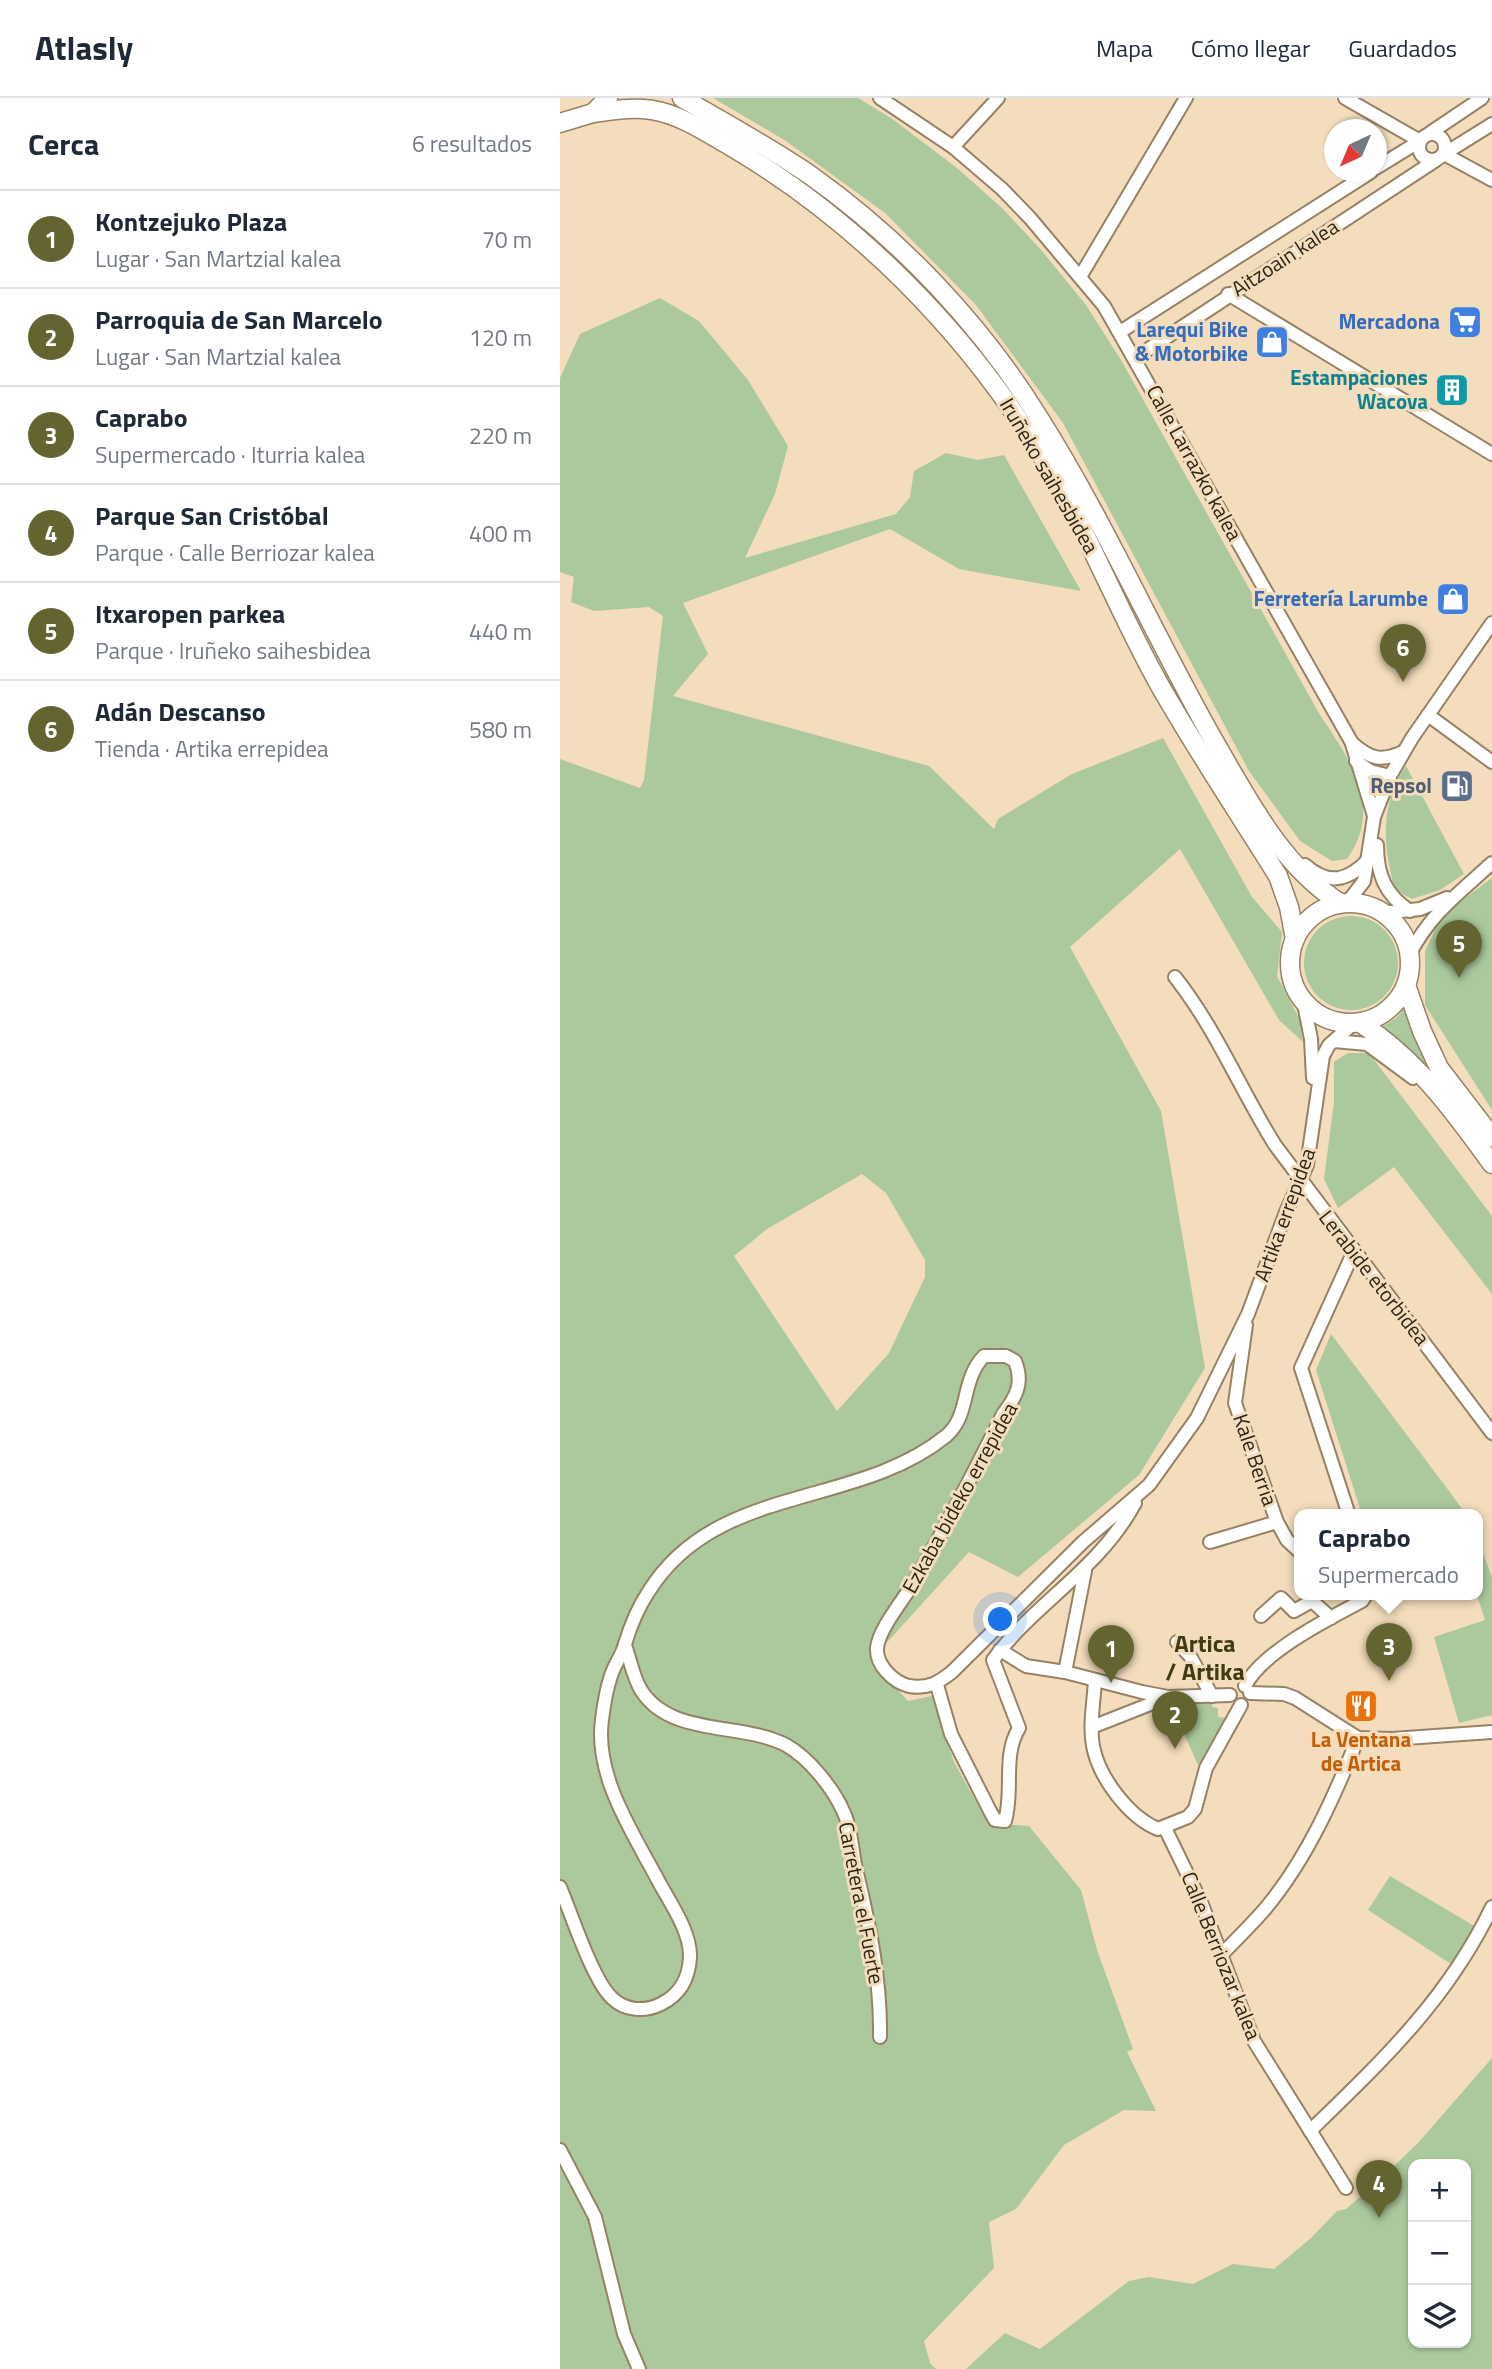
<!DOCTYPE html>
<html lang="es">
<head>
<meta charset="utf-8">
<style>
	:root { --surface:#fff; --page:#f6f6f7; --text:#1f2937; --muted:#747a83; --line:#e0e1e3; --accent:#646431 }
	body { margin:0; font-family:"Titillium Web",sans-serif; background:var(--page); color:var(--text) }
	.controls { position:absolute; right:21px; bottom:21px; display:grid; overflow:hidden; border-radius:14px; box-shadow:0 2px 5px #0004 }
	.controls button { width:63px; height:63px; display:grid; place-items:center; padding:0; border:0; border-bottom:2px solid var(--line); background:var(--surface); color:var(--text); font:35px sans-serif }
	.compass { position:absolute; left:764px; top:21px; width:63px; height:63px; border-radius:50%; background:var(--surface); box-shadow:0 2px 5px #0004; rotate:224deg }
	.you { position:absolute; left:441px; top:1522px; width:24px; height:24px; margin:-18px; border:5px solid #fff; border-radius:50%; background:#1a73e8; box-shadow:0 0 0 10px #1a73e833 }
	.badge { display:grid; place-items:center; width:46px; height:46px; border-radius:50%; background:var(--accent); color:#fff; font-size:23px; font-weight:700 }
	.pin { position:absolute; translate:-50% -58px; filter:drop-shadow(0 2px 4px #0008) }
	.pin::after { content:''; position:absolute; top:37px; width:24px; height:21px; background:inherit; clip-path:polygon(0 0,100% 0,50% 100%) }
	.popup { position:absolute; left:734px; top:1411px; width:189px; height:91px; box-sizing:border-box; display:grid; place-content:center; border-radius:14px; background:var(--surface); filter:drop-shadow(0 2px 5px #0005); font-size:23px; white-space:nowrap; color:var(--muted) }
	.popup b { font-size:26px; color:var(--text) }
	.popup::after { content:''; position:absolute; left:50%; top:100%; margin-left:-14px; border:14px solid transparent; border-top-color:var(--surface) }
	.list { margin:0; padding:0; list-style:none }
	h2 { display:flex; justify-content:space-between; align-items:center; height:91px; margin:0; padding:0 28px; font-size:30px }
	h2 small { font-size:23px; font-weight:400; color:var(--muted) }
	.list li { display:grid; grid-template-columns:46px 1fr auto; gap:21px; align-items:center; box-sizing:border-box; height:98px; padding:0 28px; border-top:2px solid var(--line) }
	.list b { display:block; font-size:26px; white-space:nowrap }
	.list p { margin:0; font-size:23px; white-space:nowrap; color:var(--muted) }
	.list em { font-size:23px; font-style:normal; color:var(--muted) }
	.icon { flex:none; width:38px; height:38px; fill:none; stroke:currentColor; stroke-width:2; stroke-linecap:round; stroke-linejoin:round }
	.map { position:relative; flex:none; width:932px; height:2271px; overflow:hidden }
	header { display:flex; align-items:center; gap:42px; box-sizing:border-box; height:98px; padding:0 35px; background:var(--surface); border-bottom:2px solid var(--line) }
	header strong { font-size:33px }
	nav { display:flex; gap:38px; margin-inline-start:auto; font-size:24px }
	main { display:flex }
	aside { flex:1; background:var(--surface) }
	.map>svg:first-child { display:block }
	.green { fill:#abc99d; fill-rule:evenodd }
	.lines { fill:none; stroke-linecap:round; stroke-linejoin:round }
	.minor-casing { stroke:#968264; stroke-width:16 }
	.highway-casing { stroke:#968264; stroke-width:21 }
	.minor { stroke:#fff; stroke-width:12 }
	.highway { stroke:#fff; stroke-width:18 }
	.labels { text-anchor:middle; stroke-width:6; stroke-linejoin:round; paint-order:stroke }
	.street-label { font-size:21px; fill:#2c2417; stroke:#f3ddbc }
	.shop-label { font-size:21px; font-weight:bold; fill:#366cbe; stroke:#f3ddbc; text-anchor:end }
	.culture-label { font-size:21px; font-weight:bold; fill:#0d838f; stroke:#f3ddbc; text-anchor:end }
	.service-label { font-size:21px; font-weight:bold; fill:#4e5e75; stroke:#f3ddbc; text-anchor:end }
	.food-label { font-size:21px; font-weight:bold; fill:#c56008; stroke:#f3ddbc }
	.quarter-label { font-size:24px; font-weight:bold; fill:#3d3c13; stroke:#f3ddbc }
</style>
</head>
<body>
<header>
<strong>Atlasly</strong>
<nav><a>Mapa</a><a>Cómo llegar</a><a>Guardados</a></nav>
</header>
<main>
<aside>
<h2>Cerca<small>6 resultados</small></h2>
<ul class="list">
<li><span class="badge">1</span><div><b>Kontzejuko Plaza</b><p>Lugar · San Martzial kalea</p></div><em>70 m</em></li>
<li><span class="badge">2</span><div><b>Parroquia de San Marcelo</b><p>Lugar · San Martzial kalea</p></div><em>120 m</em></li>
<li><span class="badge">3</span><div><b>Caprabo</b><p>Supermercado · Iturria kalea</p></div><em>220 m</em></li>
<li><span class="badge">4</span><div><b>Parque San Cristóbal</b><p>Parque · Calle Berriozar kalea</p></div><em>400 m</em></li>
<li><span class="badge">5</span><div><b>Itxaropen parkea</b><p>Parque · Iruñeko saihesbidea</p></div><em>440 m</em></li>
<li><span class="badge">6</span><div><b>Adán Descanso</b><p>Tienda · Artika errepidea</p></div><em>580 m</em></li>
</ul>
</aside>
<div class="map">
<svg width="932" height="2271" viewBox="0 0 932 2271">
	<rect width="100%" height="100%" fill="#f3ddbc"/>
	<g class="green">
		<path d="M153 0H298L331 20 397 70 443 111 482 153 526 207 561 262 760 617C790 662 824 709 787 761L772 763 740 743 689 673 503 325 416 207 325 115 226 43Z"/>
		<path d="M100 200 139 223 188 282 228 348 215 396 185 460 336 416 350 399 354 373 386 355 418 362 444 357 521 493 399 471 330 431 123 505 148 556 113 598 369 668 434 731 438 721 512 676 603 640 692 799 722 834 717 878 739 920 743 944 719 922 620 751 510 849 601 1013 645 1270 579 1377 458 1479 409 1454 311 1562 348 1603 372 1598 394 1664 428 1725 469 1728 521 1792 537 1852 573 1951 567 1954 596 2013 564 2012 504 2047 456 2111 429 2124 434 2170 364 2243 370 2265 376 2271H0V661L80 690 84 682 103 518 89 509 34 513 11 504 14 479 0 474V280L20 236ZM302 1076 326 1095 365 1162V1179L329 1255 277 1313 174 1158 207 1131Z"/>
		<path d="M846 668 904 776 880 792 852 801 835 792C823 748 819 707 846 668Z"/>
		<path d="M932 780V1012L865 907V853L882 817Z"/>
		<circle cx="791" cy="865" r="47"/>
		<path d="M846 908 859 950 872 972 822 929 836 920Z"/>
		<path d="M788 955H809L932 1118V1196L834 1069 778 1110 764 1081 774 1004V964Z"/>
		<path d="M771 1236 895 1401 906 1417H802L756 1272Z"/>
		<path d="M918 1442 932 1479V1617L899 1625 874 1539 925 1522 917 1497Z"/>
		<path d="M653 1602 652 1609 658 1610V1619L668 1620 638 1667 610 1604Z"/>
		<path d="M830 1778 921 1832 897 1870 808 1812Z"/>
		<path d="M932 1960V2271H406L445 2235 480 2251 569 2183 589 2179 633 2186 673 2166 714 2171 751 2140 777 2113 786 2111 814 2087 858 2045ZM853 2066H906V2245H853Z"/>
	</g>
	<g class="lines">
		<g class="minor-casing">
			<g id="minor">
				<path d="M320 0 393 49 442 91 470 120 544 208 792 645C810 661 821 664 843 654"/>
				<path d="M785 0 860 43 816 70"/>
				<path d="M932 26 884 56 932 82"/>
				<path d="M870 35 922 0"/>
				<circle cx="872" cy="49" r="13"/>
				<path d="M393 49 438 0"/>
				<path d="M520 179 626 0"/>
				<path d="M668 196 932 356"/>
				<path d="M560 234 811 74"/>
				<path d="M575 260 876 62"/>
				<path d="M868 617 932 664"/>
				<path d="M792 646 814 718"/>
				<path d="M796 663 810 673 830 678"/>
				<path d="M817 747C817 776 825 797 850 813"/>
				<path d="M745 767C769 788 788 783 809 761"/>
				<path d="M787 805 804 783 814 719 830 678 852 640 932 525"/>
				<path d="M823 815 860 811 887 800"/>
				<path d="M849 857C871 815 898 796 932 765"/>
				<path d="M615 879C656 931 680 991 715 1047L932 1335"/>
				<path d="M743 901 751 941 753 980"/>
				<path d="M774 943 807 946 853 980"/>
				<path d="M686 1227 675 1305 717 1424 727 1442 740 1454"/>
				<path d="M789 1417 741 1270 794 1153"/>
				<path d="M650 1444 717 1424"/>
				<path d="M701 1518 721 1500 734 1513 752 1503 771 1520"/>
				<path d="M617 1544 630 1558 652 1598"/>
				<path d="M65 1547C70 1561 73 1579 81 1592 110 1639 182 1624 226 1647 249 1660 274 1691 284 1715 291 1730 292 1750 295 1767 309 1825 321 1880 320 1939"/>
				<path d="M440 1552 466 1568 505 1574 582 1594 608 1599 670 1597"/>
				<path d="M505 1574 525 1473"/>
				<path d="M535 1582C534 1603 529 1627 533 1648 539 1680 569 1719 598 1731L628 1719 635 1711 646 1670 681 1607"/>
				<path d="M377 1587 391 1636 430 1713 435 1722 445 1723C454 1692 442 1658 459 1630L433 1562C474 1505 539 1472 575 1405"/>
				<path d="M685 1588C702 1554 768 1521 802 1503L806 1497"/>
				<path d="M690 1595 724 1596 735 1600 798 1640 832 1641 932 1634"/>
				<path d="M532 1629 608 1599"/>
				<path d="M605 1730 641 1804 694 1943 786 2090"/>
				<path d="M0 1789C11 1815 33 1883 52 1900 65 1913 85 1914 101 1906 121 1896 129 1880 130 1859 131 1835 111 1806 100 1786 75 1738 34 1679 42 1622 44 1605 47 1586 54 1570 58 1562 63 1554 65 1546 71 1526 77 1511 89 1493 157 1385 296 1411 386 1338 411 1317 400 1283 424 1258H446L455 1263C464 1285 456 1299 443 1316 415 1372 387 1428 356 1481 345 1500 319 1530 317 1550 316 1567 333 1584 349 1588 368 1591 378 1585 392 1574L523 1444 589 1387 637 1320 688 1216 726 1114 747 1067 763 958 769 947 793 926"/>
				<path d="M660 1858C675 1843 691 1827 705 1811 747 1761 774 1699 798 1640"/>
				<path d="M750 2033C823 1962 887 1902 932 1809"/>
				<path d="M0 2052 35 2119 64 2236 79 2271"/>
			</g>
		</g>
		<g class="highway-casing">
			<g id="highway">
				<path d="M122 0C165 25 209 49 250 77 340 141 421 226 479 320 544 423 594 537 654 643 689 703 721 767 780 805"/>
				<path d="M33 15C53 12 72 9 92 12 119 16 146 34 170 48 295 121 405 232 481 356 526 429 557 511 599 586 636 651 678 714 718 778L729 809 735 841"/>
				<path d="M0 25 33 15 48 0"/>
				<circle cx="790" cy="865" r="60"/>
				<path d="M846 887 862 933 879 970 932 1039"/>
				<path d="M800 925C855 960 894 1013 932 1066"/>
			</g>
		</g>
		<use href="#minor" class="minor"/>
		<use href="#highway" class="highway"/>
	</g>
	<defs>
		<g id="supermarket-square" transform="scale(1.75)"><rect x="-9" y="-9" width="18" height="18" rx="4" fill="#3f7fe0" stroke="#f3ddbc"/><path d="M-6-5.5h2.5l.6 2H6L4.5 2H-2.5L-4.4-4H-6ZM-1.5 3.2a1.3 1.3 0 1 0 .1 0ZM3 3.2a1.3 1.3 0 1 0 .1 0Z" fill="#fff"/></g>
		<g id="shop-square" transform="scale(1.75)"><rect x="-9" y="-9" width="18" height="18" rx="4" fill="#3f7fe0" stroke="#f3ddbc"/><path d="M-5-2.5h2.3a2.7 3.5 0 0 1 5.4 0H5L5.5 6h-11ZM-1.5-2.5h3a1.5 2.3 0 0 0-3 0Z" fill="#fff"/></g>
		<g id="building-square" transform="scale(1.75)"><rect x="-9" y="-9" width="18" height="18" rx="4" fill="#0f9aa8" stroke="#f3ddbc"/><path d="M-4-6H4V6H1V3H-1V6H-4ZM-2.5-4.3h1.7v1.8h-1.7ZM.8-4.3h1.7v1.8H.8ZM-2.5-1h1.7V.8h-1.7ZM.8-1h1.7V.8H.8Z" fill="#fff"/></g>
		<g id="fuel-square" transform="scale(1.75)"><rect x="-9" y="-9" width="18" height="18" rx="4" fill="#5c6f8a" stroke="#f3ddbc"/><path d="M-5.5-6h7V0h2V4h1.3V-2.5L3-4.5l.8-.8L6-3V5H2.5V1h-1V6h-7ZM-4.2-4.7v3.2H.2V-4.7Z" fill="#fff"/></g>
		<g id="restaurant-square" transform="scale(1.75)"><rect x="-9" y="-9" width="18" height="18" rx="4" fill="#e8710a" stroke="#f3ddbc"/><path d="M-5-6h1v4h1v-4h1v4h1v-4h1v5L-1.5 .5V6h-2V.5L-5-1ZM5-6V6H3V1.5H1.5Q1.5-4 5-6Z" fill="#fff"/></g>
	</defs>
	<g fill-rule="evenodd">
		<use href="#supermarket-square" x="905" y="224"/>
		<use href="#shop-square" x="712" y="244"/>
		<use href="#building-square" x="892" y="292"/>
		<use href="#shop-square" x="893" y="501"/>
		<use href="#fuel-square" x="897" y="688"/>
		<use href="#restaurant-square" x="801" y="1608"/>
	</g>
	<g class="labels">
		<g class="street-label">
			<text transform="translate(725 160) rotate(-33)" y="7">Aitzoain kalea</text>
			<text transform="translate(634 365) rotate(61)" y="7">Calle Larrazko kalea</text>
			<text transform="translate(489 378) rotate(60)" y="7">Iruñeko saihesbidea</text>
			<text transform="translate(725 1117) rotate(-70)" y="7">Artika errepidea</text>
			<text transform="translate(814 1180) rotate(52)" y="7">Lerabide etorbidea</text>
			<text transform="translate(695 1362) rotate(71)" y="7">Kale Berria</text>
			<text transform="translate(400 1400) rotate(-61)" y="7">Ezkaba bideko errepidea</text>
			<text transform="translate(301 1805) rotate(79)" y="7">Carretera el Fuerte</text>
			<text transform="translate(661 1858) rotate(68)" y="7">Calle Berriozar kalea</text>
		</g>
		<g class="shop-label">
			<text x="880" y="231">Mercadona</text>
			<text x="688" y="239">Larequi Bike<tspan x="688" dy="24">&amp; Motorbike</tspan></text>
			<text x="868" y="508">Ferretería Larumbe</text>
		</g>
		<g class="culture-label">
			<text x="868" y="287">Estampaciones<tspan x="868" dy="24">Wacova</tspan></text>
		</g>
		<g class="service-label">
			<text x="872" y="695">Repsol</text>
		</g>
		<g class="food-label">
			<text x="801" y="1649">La Ventana<tspan x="801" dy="24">de Artica</tspan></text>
		</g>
		<g class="quarter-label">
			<text x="645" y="1554">Artica<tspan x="645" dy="28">/ Artika</tspan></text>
		</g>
	</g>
</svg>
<div class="controls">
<button>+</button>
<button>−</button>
<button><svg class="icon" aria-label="layers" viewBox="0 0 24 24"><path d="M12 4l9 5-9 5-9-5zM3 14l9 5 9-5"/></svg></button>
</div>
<svg class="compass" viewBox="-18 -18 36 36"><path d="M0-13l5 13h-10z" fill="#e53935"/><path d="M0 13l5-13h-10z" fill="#747a83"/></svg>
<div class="you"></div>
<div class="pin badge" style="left:551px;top:1585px">1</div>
<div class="pin badge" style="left:615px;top:1651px">2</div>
<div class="pin badge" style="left:829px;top:1583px">3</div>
<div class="popup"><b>Caprabo</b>Supermercado</div>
<div class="pin badge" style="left:819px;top:2120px">4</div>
<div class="pin badge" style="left:899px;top:880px">5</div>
<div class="pin badge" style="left:843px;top:584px">6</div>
</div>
</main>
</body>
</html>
